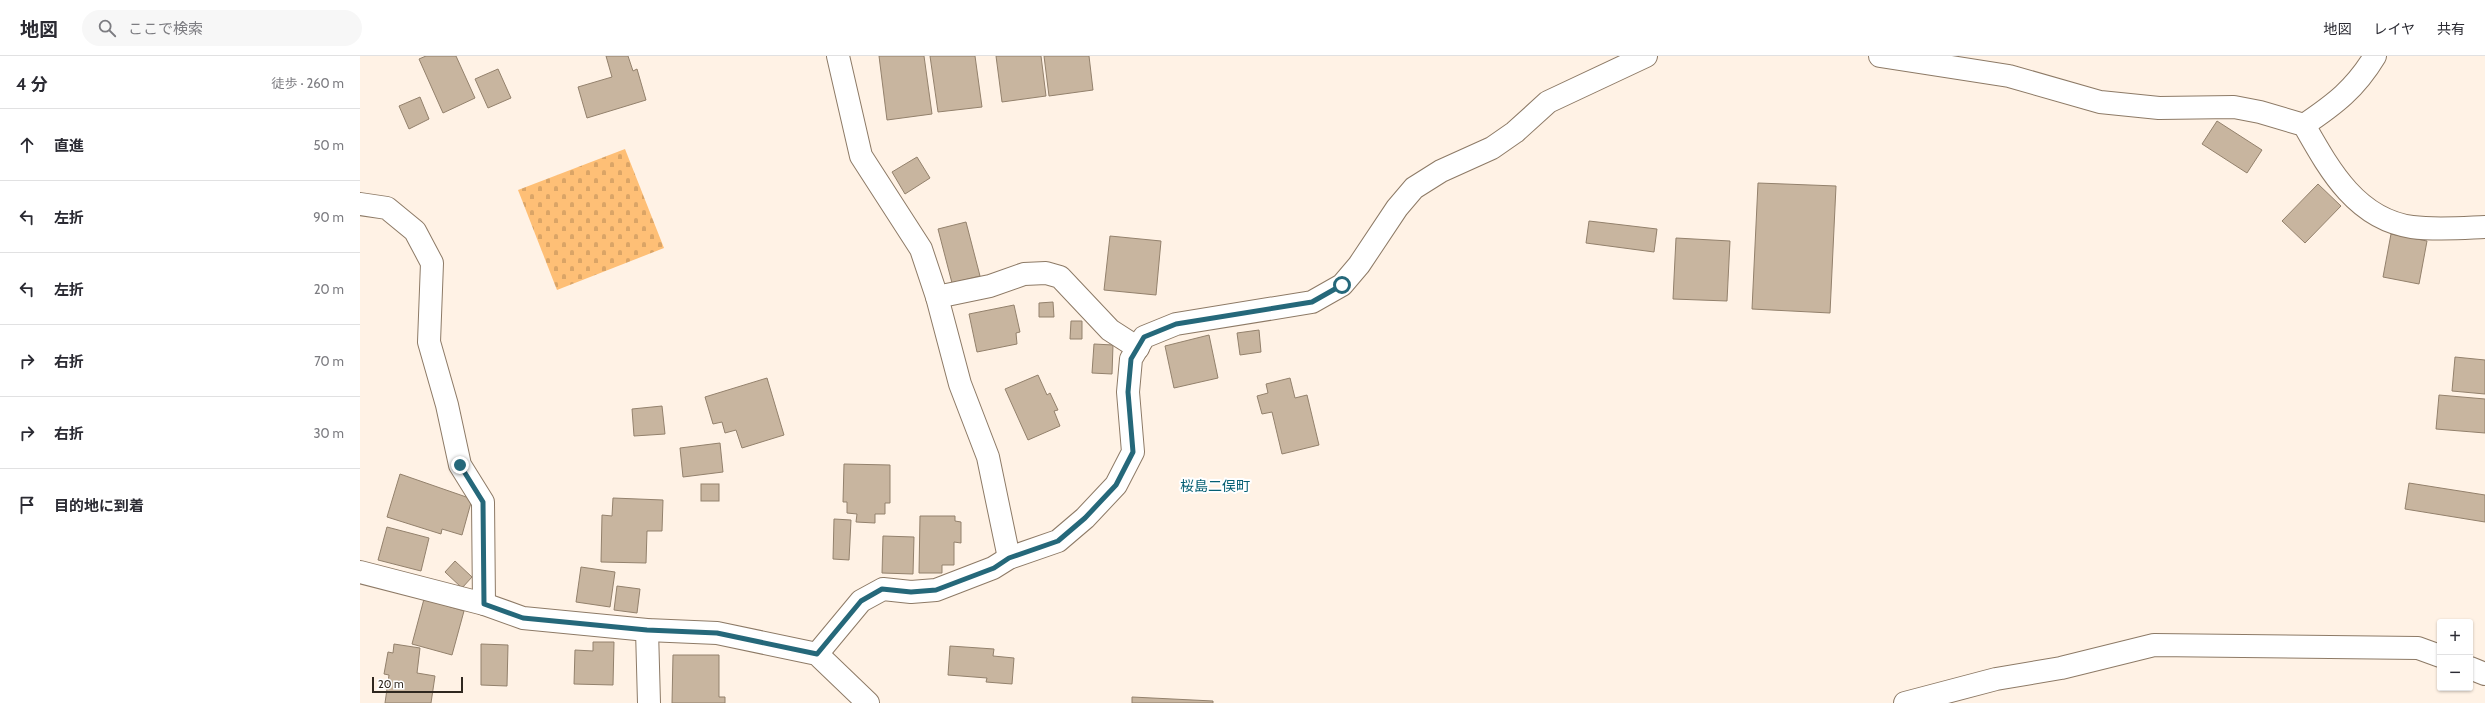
<!DOCTYPE html>
<html lang="ja">
<head>
<meta charset="utf-8">
<style>
	:root { --surface:#fff; --page:#f7f7f7; --text:#2b2b33; --muted:#7c7c81; --line:#e1e1e2 }
	body { margin:0; font-family:Cabin,"Noto Sans JP",sans-serif; background:var(--page); color:var(--text) }
	.controls { position:absolute; right:12px; bottom:12px; display:grid; overflow:hidden; border-radius:4px; box-shadow:0 1px 3px #0004 }
	.controls button { width:36px; height:36px; display:grid; place-items:center; padding:0; border:0; border-bottom:1px solid var(--line); background:var(--surface); color:var(--text); font:20px sans-serif }
	.scale { position:absolute; left:12px; bottom:10px; width:91px; box-sizing:border-box; padding-left:4px; border:2px solid #2f271f; border-top:0; font-size:11px; line-height:14px; white-space:nowrap; color:#2f271f; -webkit-text-stroke:3px #fff; paint-order:stroke }
	.stop { position:absolute; width:12px; height:12px; margin:-9px; border:3px solid #25687a; border-radius:50%; background:#fff }
	.stop.end { background:#25687a; border-color:#fff; box-shadow:0 1px 4px #0008 }
	.list { margin:0; padding:0; list-style:none }
	h2 { display:flex; justify-content:space-between; align-items:center; height:52px; margin:0; padding:0 16px; font-size:17px }
	h2 small { font-size:13px; font-weight:400; color:var(--muted) }
	.list li { display:grid; grid-template-columns:26px 1fr auto; gap:12px; align-items:center; box-sizing:border-box; height:72px; padding:0 16px; border-top:1px solid var(--line) }
	.list b { display:block; font-size:15px; white-space:nowrap }
	.list em { font-size:13px; font-style:normal; color:var(--muted) }
	.icon { flex:none; width:22px; height:22px; fill:none; stroke:currentColor; stroke-width:2; stroke-linecap:round; stroke-linejoin:round }
	.map { position:relative; flex:none; width:2125px; height:647px; overflow:hidden }
	header { display:flex; align-items:center; gap:24px; box-sizing:border-box; height:56px; padding:0 20px; background:var(--surface); border-bottom:1px solid var(--line) }
	header strong { font-size:19px }
	nav { display:flex; gap:22px; margin-inline-start:auto; font-size:14px }
	.search { width:280px; height:36px; background:var(--page); display:flex; align-items:center; gap:10px; box-sizing:border-box; padding:0 14px; border-radius:22px; color:var(--muted); font-size:15px }
	main { display:flex }
	aside { flex:1; background:var(--surface) }
	.map>svg:first-child { display:block }
	.cemetery { fill:url(#cemetery-stones) }
	.building { fill:#c8b59f; stroke:#93816c }
	.lines { fill:none; stroke-linecap:round; stroke-linejoin:round }
	.street-casing { stroke:#8d7a66; stroke-width:24 }
	.street { stroke:#fff; stroke-width:22 }
	.route { stroke:#25687a; stroke-width:5 }
	.labels { text-anchor:middle; stroke-width:4; stroke-linejoin:round; paint-order:stroke }
	.quarter-label { font-size:14px; fill:#055f73; stroke:#fff }
</style>
</head>
<body>
<header>
<strong>地図</strong>
<div class="search"><svg class="icon" aria-label="search" viewBox="0 0 24 24"><circle cx="10" cy="10" r="6"/><path d="M15 15l6 6"/></svg>ここで検索</div>
<nav><a>地図</a><a>レイヤ</a><a>共有</a></nav>
</header>
<main>
<aside>
<h2>4 分<small>徒歩 · 260 m</small></h2>
<ul class="list">
<li><svg class="icon" aria-label="ahead" viewBox="0 0 24 24"><path d="M12 20V5M6 11l6-6 6 6"/></svg><div><b>直進</b></div><em>50 m</em></li>
<li><svg class="icon" aria-label="left" viewBox="0 0 24 24"><path d="M17 20v-9H6M10 6l-5 5 5 5"/></svg><div><b>左折</b></div><em>90 m</em></li>
<li><svg class="icon" aria-label="left" viewBox="0 0 24 24"><path d="M17 20v-9H6M10 6l-5 5 5 5"/></svg><div><b>左折</b></div><em>20 m</em></li>
<li><svg class="icon" aria-label="right" viewBox="0 0 24 24"><path d="M7 20v-9h11M14 6l5 5-5 5"/></svg><div><b>右折</b></div><em>70 m</em></li>
<li><svg class="icon" aria-label="right" viewBox="0 0 24 24"><path d="M7 20v-9h11M14 6l5 5-5 5"/></svg><div><b>右折</b></div><em>30 m</em></li>
<li><svg class="icon" aria-label="arrive" viewBox="0 0 24 24"><path d="M6 21V4h12l-3 4 3 4H6"/></svg><div><b>目的地に到着</b></div></li>
</ul>
</aside>
<div class="map">
<svg width="2125" height="647" viewBox="0 0 2125 647">
	<defs>
		<pattern id="cemetery-stones" width="16" height="16" patternUnits="userSpaceOnUse"><rect width="16" height="16" fill="#febf76"/><path d="M2 7V4a2 2 0 0 1 4 0v3zM10 15v-3a2 2 0 0 1 4 0v3z" fill="#daa466"/></pattern>
	</defs>
	<rect width="100%" height="100%" fill="#fff2e5"/>
	<path class="cemetery" d="M265 93 304 192 197 234 158 134Z"/>
	<g class="building">
		<path d="M66 0H96L115 42 83 57 59 3Z"/>
		<path d="M246 0H268L273 15 277 13 286 44 227 62 218 31 252 21Z"/>
		<path d="M519 0H564L572 58 527 64Z"/>
		<path d="M570 0H615L622 51 578 56Z"/>
		<path d="M636 0H681L686 40 642 46Z"/>
		<path d="M684 0H729L733 34 689 40Z"/>
		<path d="M138 13 151 42 128 52 115 23Z"/>
		<path d="M60 41 69 63 49 73 39 50Z"/>
		<path d="M1857 65 1902 94 1887 117 1842 88Z"/>
		<path d="M557 101 570 122 545 138 532 116Z"/>
		<path d="M1398 127 1476 130 1470 257 1392 253Z"/>
		<path d="M1958 128 1981 150 1945 187 1922 165Z"/>
		<path d="M1229 165 1297 173 1294 196 1226 187Z"/>
		<path d="M606 166 620 220 592 227 578 173Z"/>
		<path d="M2031 178 2067 185 2059 228 2023 221Z"/>
		<path d="M750 180 801 185 796 239 744 234Z"/>
		<path d="M1316 182 1370 185 1367 245 1313 243Z"/>
		<path d="M693 246 694 261H679V247Z"/>
		<path d="M654 249 660 276 656 277 657 288 617 296 609 258Z"/>
		<path d="M711 265H722V283H710Z"/>
		<path d="M899 274 901 296 880 299 877 277Z"/>
		<path d="M849 279 858 322 814 332 805 290Z"/>
		<path d="M734 288 753 289 752 318 732 317Z"/>
		<path d="M2095 301 2125 304V338L2092 335Z"/>
		<path d="M678 319 687 339 690 337 698 354 694 355 700 370 668 384 645 333Z"/>
		<path d="M407 322 424 379 382 392 376 374 365 377 362 366 353 368 345 341Z"/>
		<path d="M930 322 935 342 947 339 959 389 922 398 912 356 902 358 897 340 908 337 906 328Z"/>
		<path d="M2079 339 2125 343V377L2076 373Z"/>
		<path d="M302 350 305 378 274 380 272 353Z"/>
		<path d="M360 387 363 416 323 421 320 392Z"/>
		<path d="M484 408 530 409V447H525V458H515V467L496 466 497 458 487 457V446H483Z"/>
		<path d="M40 418 112 443 102 479 82 473 81 478 27 461Z"/>
		<path d="M2049 427 2125 439V466L2045 453Z"/>
		<rect x="341" y="428" width="18" height="17"/>
		<path d="M253 442 303 444 302 475H287L286 507 241 506 242 459 252 460Z"/>
		<path d="M560 460H595V465L601 466V487L594 486V509H582V517H559Z"/>
		<path d="M474 463 491 464 489 504 473 503Z"/>
		<path d="M27 471 69 482 61 515 18 504Z"/>
		<path d="M523 480 554 481 553 518 522 517Z"/>
		<path d="M95 505 112 521 102 532 85 516Z"/>
		<path d="M221 511 255 516 250 551 216 546Z"/>
		<path d="M257 530 280 533 277 557 254 554Z"/>
		<path d="M64 543 104 555 92 599 52 588Z"/>
		<path d="M233 586H254L253 629 214 628 215 594 233 595Z"/>
		<path d="M34 588 60 592 57 617 75 620 71 647H25L29 619 24 618 28 596 33 597Z"/>
		<path d="M121 588 148 589 147 630 121 629Z"/>
		<path d="M590 590 634 593 633 600 654 602 652 628 626 626 627 622 588 619Z"/>
		<path d="M313 599H359V641H365V647H312Z"/>
		<path d="M772 641 853 645V647H772Z"/>
	</g>
	<g class="lines">
		<g class="street-casing">
			<g id="street">
				<path d="M478 0 501 100 561 193 577 241 600 328 628 401 649 502"/>
				<path d="M1520 0 1649 20 1740 46 1799 52 1874 51 1900 56 1944 69C1969 113 1996 163 2052 171 2076 174 2101 172 2125 171"/>
				<path d="M1944 69C1975 48 1995 33 2015 0"/>
				<path d="M0 148 27 152 55 175 72 207 69 286 87 349 100 409 123 446 124 548"/>
				<path d="M577 241 630 230 664 218 686 217 700 221 750 274 778 292"/>
				<path d="M0 516 124 548 163 562 287 574 357 577 457 598 508 647"/>
				<path d="M287 574 289 647"/>
				<path d="M457 598 501 545 523 533 551 536 576 534 633 512 649 502 698 485 725 462 756 429 773 396 768 336 771 303 784 281 816 268 952 246 982 229 999 209 1037 152 1054 132 1081 115 1132 92 1155 76 1188 46 1286 0"/>
				<path d="M2110 612 2125 618"/>
				<path d="M1545 647 1636 623 1701 612 1794 589 2058 592 2080 600"/>
			</g>
		</g>
		<use href="#street" class="street"/>
	</g>
	<g class="lines">
		<path class="route" d="M100 409 123 446 124 548 163 562 287 574 357 577 457 598 501 545 522 533 551 536 576 534 634 512 649 502 698 485 725 462 756 429 773 396 768 336 771 303 784 281 816 268 952 246 982 229"/>
	</g>
	<g class="labels">
		<g class="quarter-label">
			<text x="855" y="435">桜島二俣町</text>
		</g>
	</g>
</svg>
<div class="controls">
<button>+</button>
<button>−</button>
</div>
<div class="scale">20 m</div>
<div class="stop" style="left:982px;top:229px"></div>
<div class="stop end" style="left:100px;top:409px"></div>
</div>
</main>
</body>
</html>
